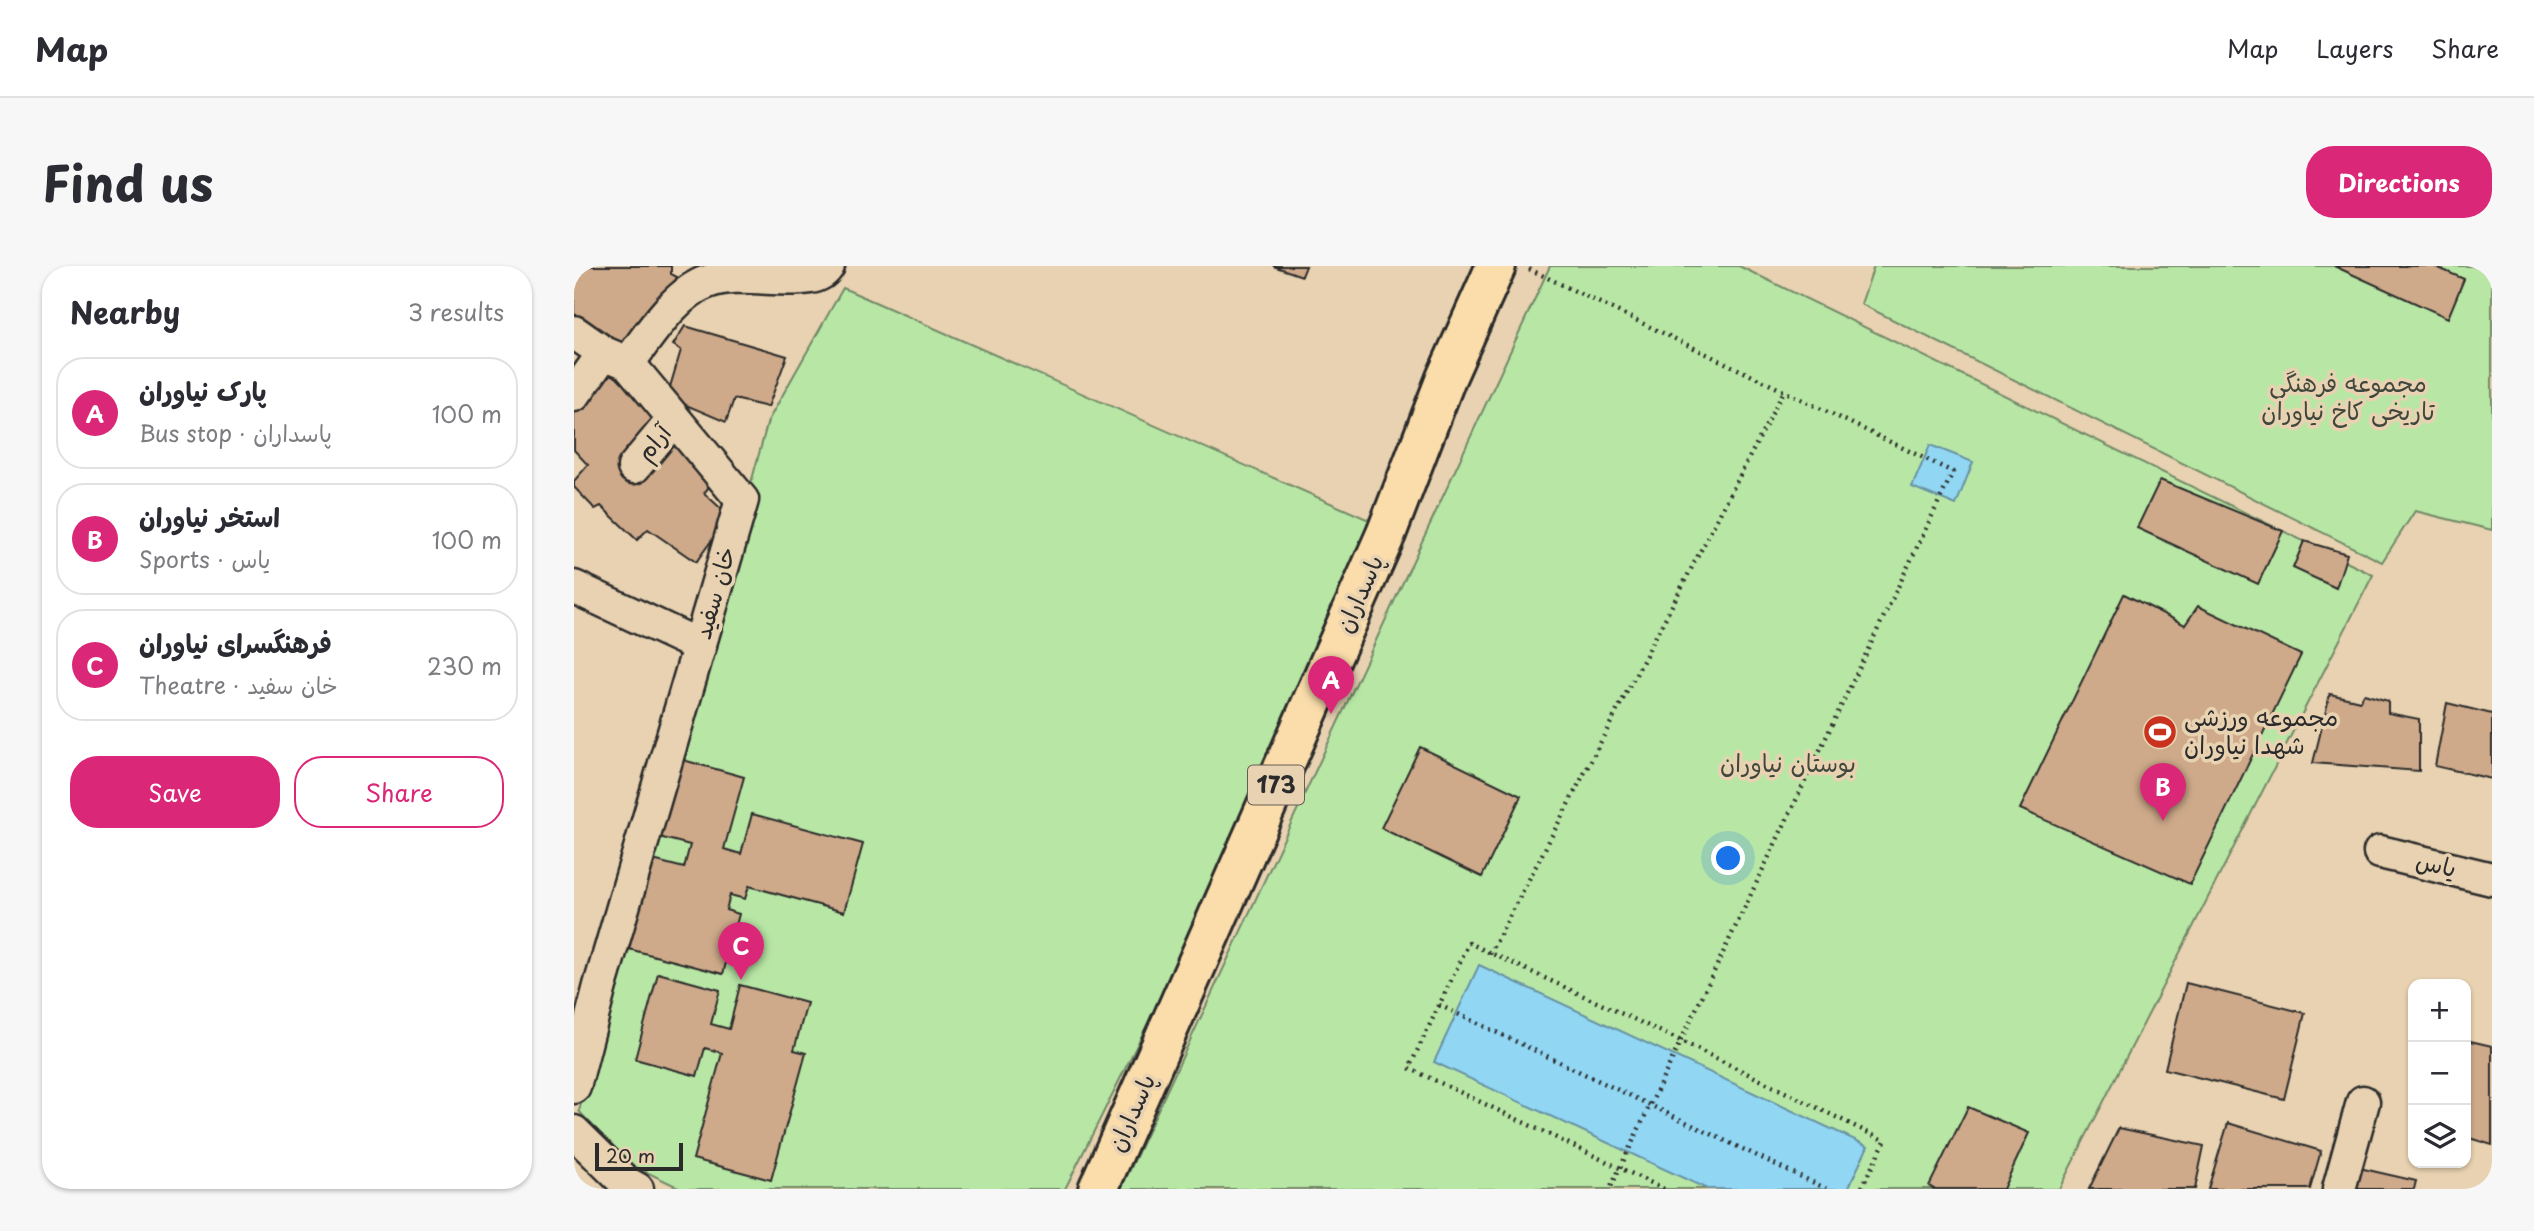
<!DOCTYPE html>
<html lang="en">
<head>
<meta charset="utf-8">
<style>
	:root { --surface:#fff; --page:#f7f7f7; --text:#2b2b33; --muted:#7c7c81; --line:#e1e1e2; --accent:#db2777 }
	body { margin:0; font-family:"Playpen Sans","Playpen Sans Arabic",sans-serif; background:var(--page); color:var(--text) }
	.controls { position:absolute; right:21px; bottom:21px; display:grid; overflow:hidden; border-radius:14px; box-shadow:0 2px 5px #0004 }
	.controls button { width:63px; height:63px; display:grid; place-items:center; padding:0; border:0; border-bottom:2px solid var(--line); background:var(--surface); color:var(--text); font:35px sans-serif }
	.scale { position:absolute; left:21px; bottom:18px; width:88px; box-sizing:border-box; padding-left:7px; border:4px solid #2b2b2b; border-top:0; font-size:19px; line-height:24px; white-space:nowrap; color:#2b2b2b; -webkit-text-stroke:5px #e8d2b1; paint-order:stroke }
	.you { position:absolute; left:1155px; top:593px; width:24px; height:24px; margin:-18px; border:5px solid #fff; border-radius:50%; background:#1a73e8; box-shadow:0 0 0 10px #1a73e833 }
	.badge { display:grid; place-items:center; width:46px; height:46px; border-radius:50%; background:var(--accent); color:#fff; font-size:23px; font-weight:700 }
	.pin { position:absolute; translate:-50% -58px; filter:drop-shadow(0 2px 4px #0008) }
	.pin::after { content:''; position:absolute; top:37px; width:24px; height:21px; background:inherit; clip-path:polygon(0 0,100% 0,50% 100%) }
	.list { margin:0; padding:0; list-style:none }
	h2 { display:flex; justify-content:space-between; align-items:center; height:91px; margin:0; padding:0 28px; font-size:30px }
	h2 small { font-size:23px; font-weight:400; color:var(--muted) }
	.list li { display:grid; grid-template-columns:46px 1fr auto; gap:21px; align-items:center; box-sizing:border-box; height:112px; margin:0 14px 14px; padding:0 14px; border:2px solid var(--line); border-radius:28px }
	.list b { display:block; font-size:26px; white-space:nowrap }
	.list p { margin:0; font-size:23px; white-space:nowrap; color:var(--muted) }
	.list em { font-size:23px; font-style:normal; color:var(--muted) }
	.actions { display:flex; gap:14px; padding:21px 28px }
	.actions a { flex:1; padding:16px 0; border:2px solid var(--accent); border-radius:28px; text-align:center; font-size:24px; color:var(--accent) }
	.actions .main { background:var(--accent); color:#fff }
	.icon { flex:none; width:38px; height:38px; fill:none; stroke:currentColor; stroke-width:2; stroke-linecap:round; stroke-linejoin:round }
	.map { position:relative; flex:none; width:1918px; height:923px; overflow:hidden; border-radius:28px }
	header { display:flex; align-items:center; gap:42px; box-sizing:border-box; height:98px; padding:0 35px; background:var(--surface); border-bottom:2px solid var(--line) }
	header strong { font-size:33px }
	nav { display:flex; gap:38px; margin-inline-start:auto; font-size:24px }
	.intro { display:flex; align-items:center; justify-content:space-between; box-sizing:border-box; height:168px; padding:0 42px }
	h1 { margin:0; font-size:49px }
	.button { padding:18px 32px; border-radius:28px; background:var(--accent); color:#fff; font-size:24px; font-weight:700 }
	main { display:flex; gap:42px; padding:0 42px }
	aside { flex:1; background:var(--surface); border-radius:28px; box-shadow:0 2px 5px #0004 }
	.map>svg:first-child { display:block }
	.green { fill:#b8e7a5; stroke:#728968; stroke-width:2 }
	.water { fill:#91d6f3; stroke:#6892a3; stroke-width:2 }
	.building { fill:#ceaa8a; stroke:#2b2b2b; stroke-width:2 }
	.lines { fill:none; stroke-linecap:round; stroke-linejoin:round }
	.minor-casing { stroke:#2b2b2b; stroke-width:37 }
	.primary-casing { stroke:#2b2b2b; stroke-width:44 }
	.path { stroke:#2b2b2b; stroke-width:4.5; stroke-dasharray:2 5; stroke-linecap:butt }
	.minor { stroke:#e8d2b1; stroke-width:32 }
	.primary { stroke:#fbddab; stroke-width:38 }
	.labels { text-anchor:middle; stroke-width:7; stroke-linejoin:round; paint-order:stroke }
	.shield { fill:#e8d2b1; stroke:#645d53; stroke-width:2 }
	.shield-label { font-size:23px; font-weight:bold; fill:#2b2b2b }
	.park-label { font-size:24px; fill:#40473d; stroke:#e8d2b1 }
	.street-label { font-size:24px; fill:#2b2b2b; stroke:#e8d2b1 }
	.poi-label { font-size:24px; fill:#2b2b2b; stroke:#e8d2b1; text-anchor:start }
</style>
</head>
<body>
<header>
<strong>Map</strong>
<nav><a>Map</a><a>Layers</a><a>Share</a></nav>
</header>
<div class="intro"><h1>Find us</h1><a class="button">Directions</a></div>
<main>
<aside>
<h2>Nearby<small>3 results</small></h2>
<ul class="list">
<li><span class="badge">A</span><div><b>پارک نیاوران</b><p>Bus stop · پاسداران</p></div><em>100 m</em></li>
<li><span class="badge">B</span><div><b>استخر نیاوران</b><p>Sports · یاس</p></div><em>100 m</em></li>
<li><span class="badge">C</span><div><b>فرهنگسرای نیاوران</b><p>Theatre · خان سفید</p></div><em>230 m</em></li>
</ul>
<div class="actions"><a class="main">Save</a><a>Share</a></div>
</aside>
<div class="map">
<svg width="1918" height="923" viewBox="0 0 1918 923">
	<rect width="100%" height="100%" fill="#e8d2b1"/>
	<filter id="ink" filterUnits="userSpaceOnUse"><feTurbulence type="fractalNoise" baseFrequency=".0143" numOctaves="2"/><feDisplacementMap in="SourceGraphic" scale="14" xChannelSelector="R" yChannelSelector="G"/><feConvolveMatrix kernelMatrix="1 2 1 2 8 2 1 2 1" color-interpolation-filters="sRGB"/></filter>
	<g filter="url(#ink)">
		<g class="green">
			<path d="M976 0H1165L1799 309 1485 923H547Z"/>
			<path d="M1300 0H1918V264L1841 245 1808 296 1287 38Z"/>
			<path d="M269 22 820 265 491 923H108L49 895 5 845 194 155Z"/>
		</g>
		<g class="water">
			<path d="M1356 179 1399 196 1382 239 1338 221Z"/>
			<path d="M905 699 1294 880 1274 923H1133L860 796Z"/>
		</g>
		<g class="building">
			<path d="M0 0H97V8L103 11 82 54 53 80 0 51Z"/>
			<path d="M699 0H732L728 10Z"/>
			<path d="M1760 0H1860L1890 13 1874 52Z"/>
			<path d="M111 60 213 90 194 141 160 133 152 156 93 131 107 84 99 79Z"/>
			<path d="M30 99 91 159 99 172 139 216 130 227 155 250 122 296 74 263 63 274 27 240 21 243 0 221V215L14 199 0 184V144Z"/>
			<path d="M1586 214 1709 265 1684 318 1563 262Z"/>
			<path d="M1730 275 1773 288 1762 322 1719 302Z"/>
			<path d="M1550 328 1611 359 1624 340 1727 389 1616 618 1446 543Z"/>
			<path d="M1756 428 1786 435 1790 428 1814 435V447L1845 453V505L1739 497Z"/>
			<path d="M1873 437 1918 448V513L1861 500Z"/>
			<path d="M846 481 947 530 908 611 807 562Z"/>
			<path d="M102 492 170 511 150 583 167 588 178 548 289 578 270 646 175 620 171 633 156 629 152 644 165 648 149 708 51 682 75 593 110 602 116 579 81 570Z"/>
			<path d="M84 707 146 724 137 758 155 763 166 719 233 737 220 784 232 787 197 914 119 893 148 787 131 782 123 810 61 793Z"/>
			<path d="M1612 717 1731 747 1710 833 1591 803Z"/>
			<path d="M1892 774 1918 780V879L1892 871Z"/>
			<path d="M1394 841 1455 867 1429 923H1360L1355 920Z"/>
			<path d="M1654 857 1747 885 1736 923H1634Z"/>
			<path d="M1545 862 1630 880 1621 923H1515Z"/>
			<path d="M1781 901 1842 915 1840 923H1776Z"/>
		</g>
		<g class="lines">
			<g class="minor-casing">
				<g id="minor">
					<path d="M0 66 30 87 54 97 168 234 26 720 0 821"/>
					<path d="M54 97C74 71 101 27 133 16 164 4 205 17 236 11 244 10 250 6 254 0"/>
					<path d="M0 129 30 87"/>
					<path d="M60 201 100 153"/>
					<path d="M0 321 126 380"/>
					<path d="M1806 586 1918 613"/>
					<path d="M0 866 52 917 63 923"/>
					<path d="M1765 923 1789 836"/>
				</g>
			</g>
			<g class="primary-casing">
				<path id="primary" d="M524 923 812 268 872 112 922 0"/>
			</g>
			<g class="path">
				<path d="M955 3 1379 206 1036 923"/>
				<path d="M916 688 1210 125"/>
				<path d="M865 739 1253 923"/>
				<path d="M1090 923 835 802 895 677 1107 775 1311 875 1287 923"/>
			</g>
			<use href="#minor" class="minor"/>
			<use href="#primary" class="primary"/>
		</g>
	</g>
	<defs>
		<g id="stadium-disc" transform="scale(1.75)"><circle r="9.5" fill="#c8321e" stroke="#e8d2b1"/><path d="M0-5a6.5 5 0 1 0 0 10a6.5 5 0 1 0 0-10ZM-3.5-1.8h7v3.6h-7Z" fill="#fff"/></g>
	</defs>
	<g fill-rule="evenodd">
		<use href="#stadium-disc" x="1586" y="466"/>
	</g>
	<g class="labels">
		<rect class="shield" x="674" y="499.5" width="56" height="39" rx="5"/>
		<g class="shield-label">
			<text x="702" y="527">173</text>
		</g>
		<g class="park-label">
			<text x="1774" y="126">مجموعه فرهنگی<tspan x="1774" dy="28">تاریخی کاخ نیاوران</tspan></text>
			<text x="1214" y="506">بوستان نیاوران</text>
		</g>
		<g class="street-label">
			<text transform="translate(80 177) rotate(-50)" y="8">آرام</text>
			<text transform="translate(141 327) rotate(-74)" y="8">خان سفید</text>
			<text transform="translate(786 328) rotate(-66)" y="8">پاسداران</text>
			<text transform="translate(1862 599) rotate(13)" y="8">یاس</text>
			<text transform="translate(558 847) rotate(-66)" y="8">پاسداران</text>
		</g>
		<g class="poi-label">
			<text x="1610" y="460">مجموعه ورزشی<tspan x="1610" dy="28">شهدا نیاوران</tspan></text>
		</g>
	</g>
</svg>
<div class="controls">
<button>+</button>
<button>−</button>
<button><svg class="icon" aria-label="layers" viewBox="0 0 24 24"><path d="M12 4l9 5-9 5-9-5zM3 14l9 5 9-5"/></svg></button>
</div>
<div class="scale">20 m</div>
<div class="you"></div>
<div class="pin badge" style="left:757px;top:448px">A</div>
<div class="pin badge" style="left:1589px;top:555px">B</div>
<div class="pin badge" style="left:167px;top:714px">C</div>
</div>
</main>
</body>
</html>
